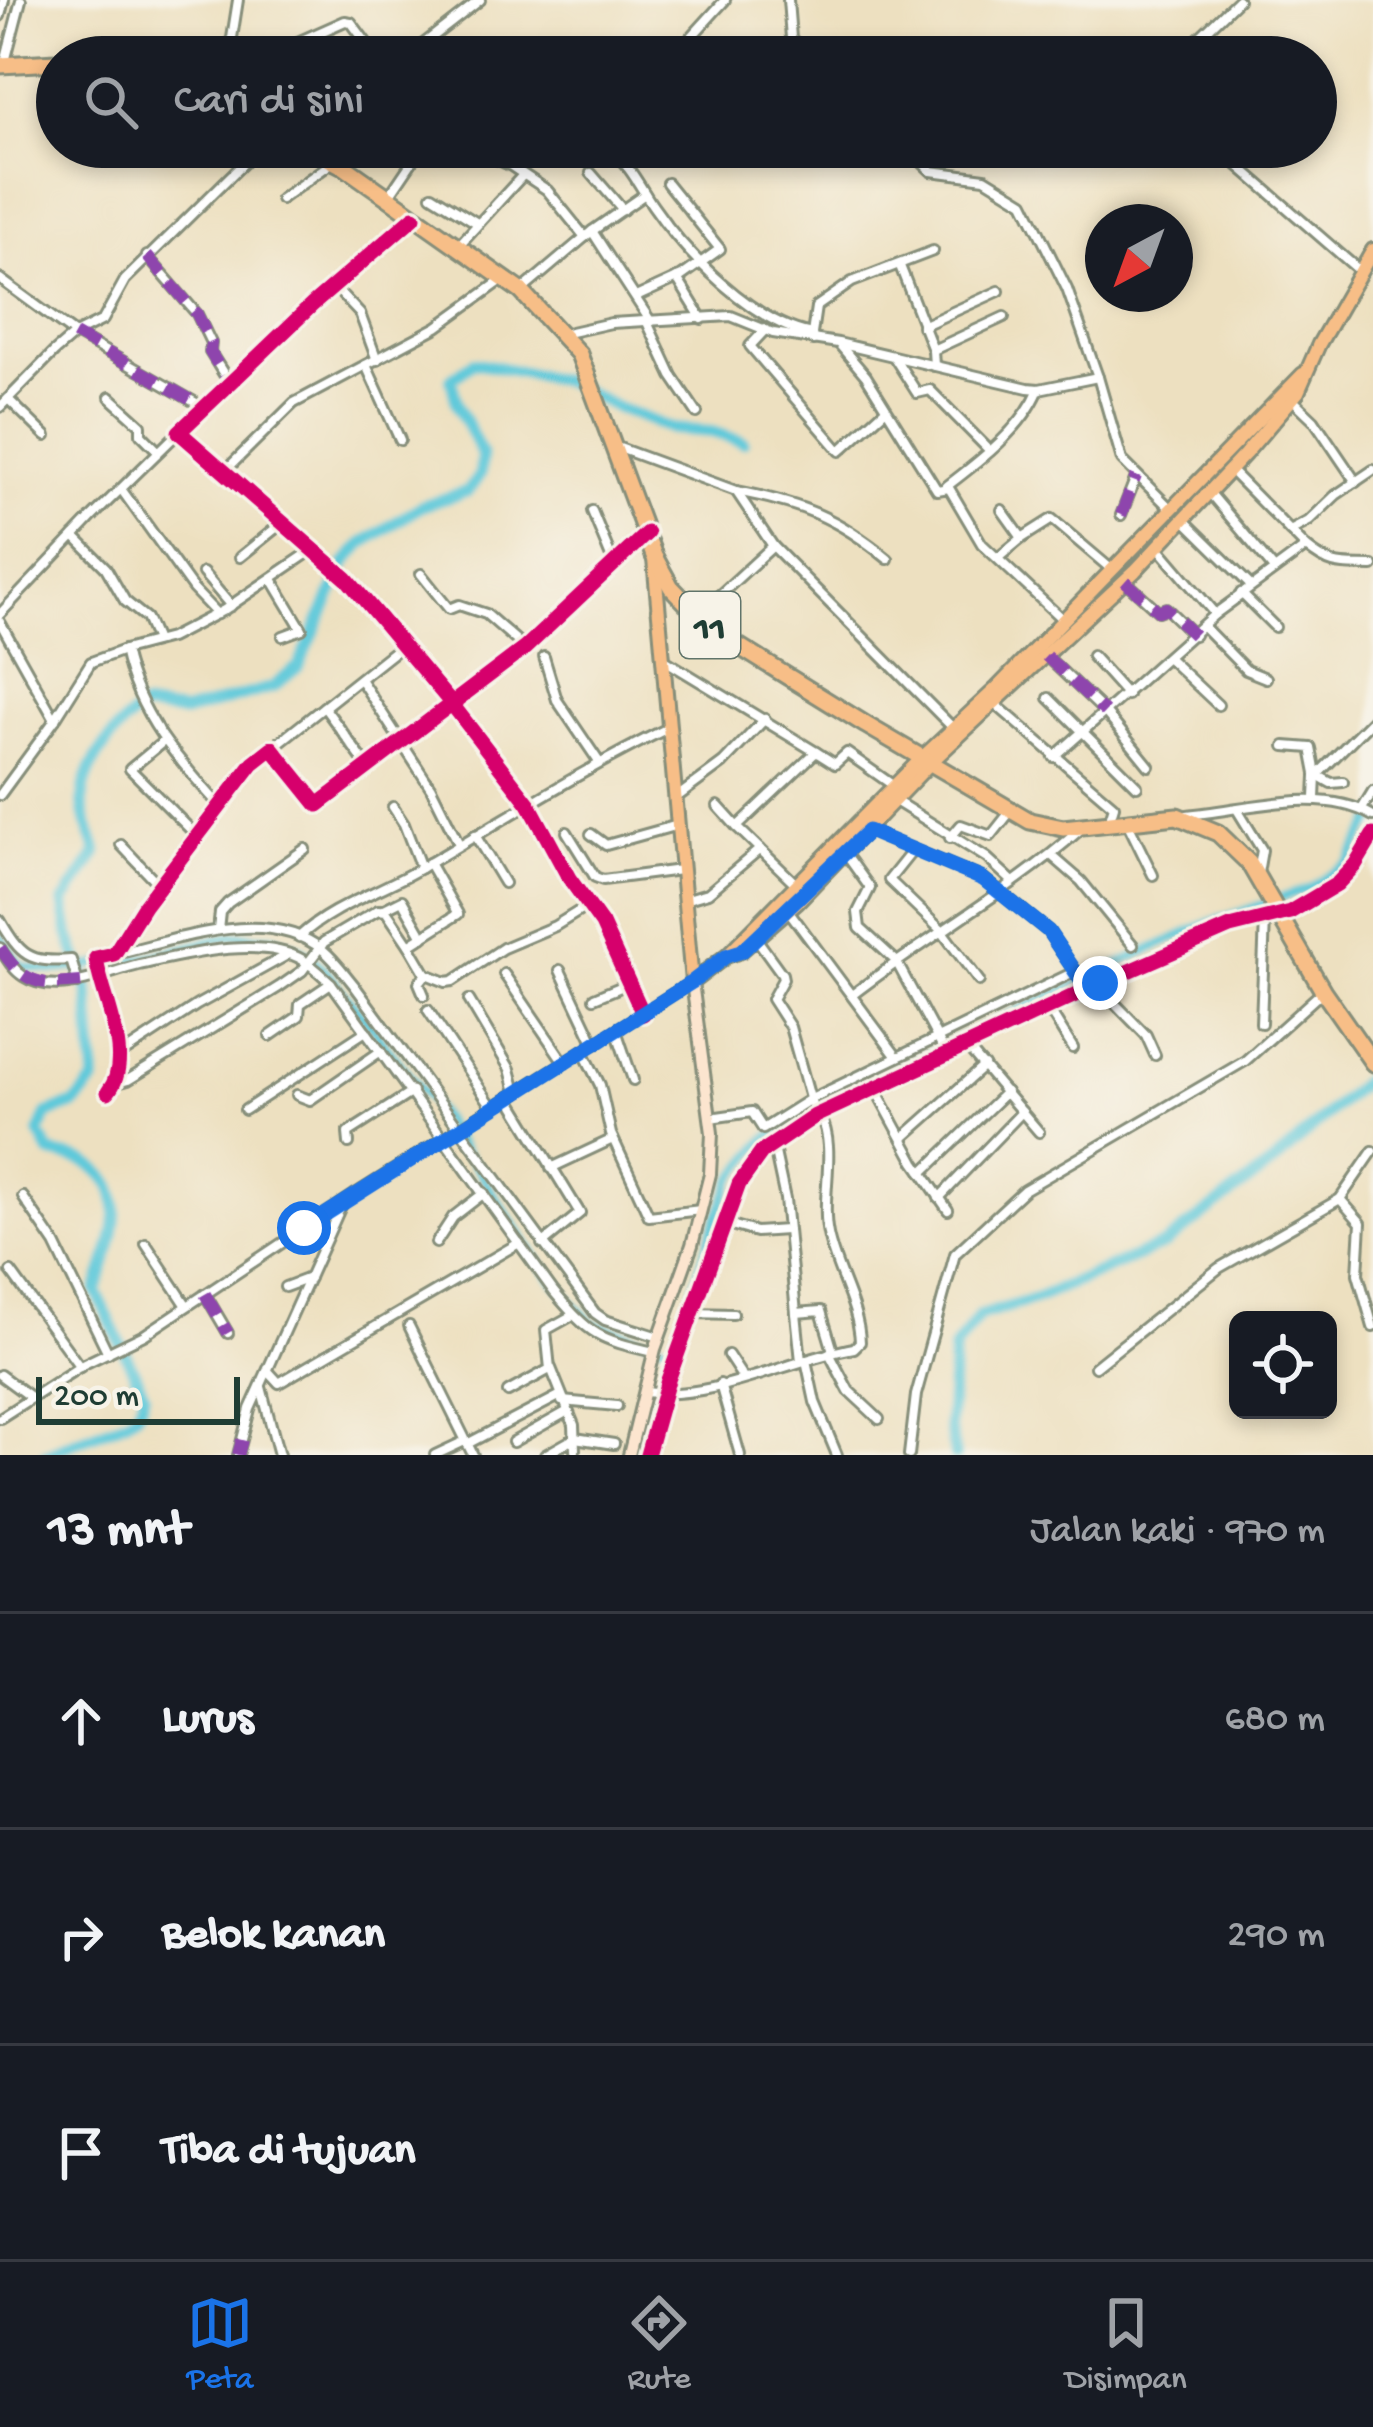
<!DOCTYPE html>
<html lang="id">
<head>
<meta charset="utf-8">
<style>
	:root { --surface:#171b24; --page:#20242c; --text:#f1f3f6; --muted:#9ea1a6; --line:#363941; --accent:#1a73e8 }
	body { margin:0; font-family:"Gochi Hand",sans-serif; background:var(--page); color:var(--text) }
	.controls { position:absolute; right:36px; bottom:36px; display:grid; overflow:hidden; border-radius:18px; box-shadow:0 6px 18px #0003 }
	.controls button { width:108px; height:108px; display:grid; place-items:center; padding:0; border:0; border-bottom:3px solid var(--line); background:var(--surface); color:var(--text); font:60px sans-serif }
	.compass { position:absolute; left:1085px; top:204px; width:108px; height:108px; border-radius:50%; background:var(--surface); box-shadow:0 6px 18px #0003; rotate:221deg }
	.scale { position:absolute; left:36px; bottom:30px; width:204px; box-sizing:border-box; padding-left:12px; border:6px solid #1f3d34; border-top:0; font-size:33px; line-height:42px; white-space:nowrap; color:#1f3d34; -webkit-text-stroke:9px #f7f3e8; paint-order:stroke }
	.stop { position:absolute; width:36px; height:36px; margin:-27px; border:9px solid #1a73e8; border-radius:50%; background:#fff }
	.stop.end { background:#1a73e8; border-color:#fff; box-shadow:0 3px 12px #0008 }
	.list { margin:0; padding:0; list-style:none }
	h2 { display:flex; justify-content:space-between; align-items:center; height:156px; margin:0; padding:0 48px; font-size:51px }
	h2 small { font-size:39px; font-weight:400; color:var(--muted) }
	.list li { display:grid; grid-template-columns:78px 1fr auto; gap:36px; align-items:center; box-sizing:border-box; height:216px; padding:0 48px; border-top:3px solid var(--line) }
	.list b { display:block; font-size:45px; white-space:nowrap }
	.list em { font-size:39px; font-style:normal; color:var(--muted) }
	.icon { flex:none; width:66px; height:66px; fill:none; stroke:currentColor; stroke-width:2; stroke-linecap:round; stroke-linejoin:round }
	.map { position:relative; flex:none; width:1373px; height:1455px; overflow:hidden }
	.search { position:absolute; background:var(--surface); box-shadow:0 6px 18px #0003; left:36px; right:36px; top:36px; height:132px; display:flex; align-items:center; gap:30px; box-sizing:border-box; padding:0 42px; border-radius:66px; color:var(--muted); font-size:45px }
	.sheet { height:804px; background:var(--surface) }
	nav { display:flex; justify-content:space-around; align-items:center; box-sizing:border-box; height:168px; border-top:3px solid var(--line); background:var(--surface); font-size:33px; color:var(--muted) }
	nav a { display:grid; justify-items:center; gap:6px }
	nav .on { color:var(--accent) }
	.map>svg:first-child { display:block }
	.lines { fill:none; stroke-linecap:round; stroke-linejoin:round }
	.canal { stroke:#5fc9da; stroke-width:8 }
	.river { stroke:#5fc9da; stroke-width:12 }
	.street-casing { stroke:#868e7a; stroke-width:14 }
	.secondary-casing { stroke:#868e7a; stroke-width:16 }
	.primary-casing { stroke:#868e7a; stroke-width:18 }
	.highway-casing { stroke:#868e7a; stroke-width:21 }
	.street { stroke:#fff; stroke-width:8 }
	.secondary { stroke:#fce5cf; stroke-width:10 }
	.primary { stroke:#f7be87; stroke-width:12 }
	.highway { stroke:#f7be87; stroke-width:15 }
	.quiet { stroke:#8e44ad; stroke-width:12; stroke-dasharray:24 12; stroke-linecap:butt }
	.cycleway-casing { stroke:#f7f3e8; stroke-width:22 }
	.cycleway { stroke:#d6006c; stroke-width:15 }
	.route { stroke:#1a73e8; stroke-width:15 }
	.labels { text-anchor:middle; stroke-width:9; stroke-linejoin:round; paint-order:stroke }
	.shield { fill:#f7f3e8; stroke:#60746a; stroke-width:3 }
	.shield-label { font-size:39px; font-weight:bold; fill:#1f3d34 }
</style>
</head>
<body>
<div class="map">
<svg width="1373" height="1455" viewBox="0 0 1373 1455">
	<rect width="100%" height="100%" fill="#f7f3e8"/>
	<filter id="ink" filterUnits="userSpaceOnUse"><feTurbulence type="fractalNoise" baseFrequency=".00833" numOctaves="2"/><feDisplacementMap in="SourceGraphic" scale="24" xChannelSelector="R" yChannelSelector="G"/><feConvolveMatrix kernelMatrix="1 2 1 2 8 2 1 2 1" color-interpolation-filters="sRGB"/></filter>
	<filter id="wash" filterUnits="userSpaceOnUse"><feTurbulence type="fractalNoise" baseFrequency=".004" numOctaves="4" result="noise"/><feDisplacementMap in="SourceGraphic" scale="48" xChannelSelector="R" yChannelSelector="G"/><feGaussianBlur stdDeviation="2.7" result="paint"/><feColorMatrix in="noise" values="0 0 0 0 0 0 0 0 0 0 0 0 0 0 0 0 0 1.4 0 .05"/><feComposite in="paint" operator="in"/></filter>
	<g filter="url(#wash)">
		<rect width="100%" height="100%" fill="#ede0c0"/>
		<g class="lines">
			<g class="canal">
				<path d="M0 935 22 966 53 971 145 957 234 935 273 937 301 948 328 972 434 1106 552 1280 591 1322 673 1347"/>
				<path d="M640 1455 651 1411 714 1224 732 1180 766 1138 813 1109 976 1029 1210 922 1310 888 1348 862 1373 819"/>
			</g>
			<g class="river">
				<path d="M44 1455C63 1444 130 1424 137 1412 141 1407 142 1399 144 1393L96 1291C108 1252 139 1189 87 1163 77 1157 62 1156 50 1153L39 1133 47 1114 75 1104 95 1081 89 992 69 934 64 902 97 853C92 835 81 814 83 796 86 763 117 726 143 708L184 713 273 687 299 666 346 563 362 544 421 506 468 491 480 474 482 455 457 404 451 379 474 362 568 382 613 406 672 429 712 432 743 442"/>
				<path d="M955 1455 949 1425 954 1349 979 1316 1035 1299 1165 1244 1276 1161 1373 1073"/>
			</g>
		</g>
	</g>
	<g filter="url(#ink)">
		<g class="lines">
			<g class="street-casing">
				<g id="street">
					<path d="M788 0 791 38 809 57"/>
					<path d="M0 16 4 0"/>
					<path d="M229 57 238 0"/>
					<path d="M264 57 345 21 351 22 377 57"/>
					<path d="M413 57 422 45 480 0"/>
					<path d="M687 57 684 45 725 0"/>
					<path d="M1179 57 1238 0"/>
					<path d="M5 62 21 0"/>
					<path d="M471 147 511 166 547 190 585 237"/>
					<path d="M607 147C630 164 638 184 653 206 686 254 753 323 812 334L813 340"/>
					<path d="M906 147 931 171 985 178 1024 202 1067 289 1098 377"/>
					<path d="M1217 147 1361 272"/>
					<path d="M345 167 353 147"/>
					<path d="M591 173 623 210"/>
					<path d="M432 195 477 223"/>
					<path d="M389 196 422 147"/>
					<path d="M281 199 333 162"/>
					<path d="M414 217 312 305 179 432 347 579 451 703 529 804 569 878 602 924 643 1014"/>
					<path d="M592 231 651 322"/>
					<path d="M459 245 523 175"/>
					<path d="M147 256 197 314 211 343 210 352 230 384"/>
					<path d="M900 266 933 350 934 366"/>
					<path d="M677 278 702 319"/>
					<path d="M0 279 75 334 205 408"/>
					<path d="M521 291 592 231 645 194"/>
					<path d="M343 296 360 314 377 360"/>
					<path d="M636 297 682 276 720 249 667 183"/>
					<path d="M647 322 672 376 697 413"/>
					<path d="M922 326 999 291"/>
					<path d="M765 330 750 346 840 451 885 410"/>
					<path d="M562 334 611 323 731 316 773 333 838 343 1028 388 1039 389 1098 377 1122 460 1170 508"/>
					<path d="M812 334 816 307 852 282 933 251"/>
					<path d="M839 344 866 376 937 490 949 488 982 544 1063 620"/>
					<path d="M933 350 1004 317"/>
					<path d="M894 357 917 393 930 390 990 451"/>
					<path d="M366 365 400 440"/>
					<path d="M110 397 141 425V434L158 451"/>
					<path d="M8 399 46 436"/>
					<path d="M1292 399 1314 420 1356 482"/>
					<path d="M0 407 54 352 75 334 103 320 125 280 260 147"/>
					<path d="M614 446 736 491 773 546 954 729"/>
					<path d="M224 472 294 403 437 327 502 280"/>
					<path d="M947 486C980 461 1023 428 1039 389"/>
					<path d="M121 489 193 589 217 614"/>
					<path d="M736 491C800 503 837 517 888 559"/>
					<path d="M1209 492 1273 568"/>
					<path d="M1002 510 1022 538 1052 519 1111 569"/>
					<path d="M592 511 614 564"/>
					<path d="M1121 515 1136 477"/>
					<path d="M1183 519 1250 585"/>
					<path d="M1290 531 1309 521 1336 495 1373 470"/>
					<path d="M74 536 106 568 125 601 146 618 156 641"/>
					<path d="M1158 547 1215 614"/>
					<path d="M1306 547C1333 569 1341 565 1373 566"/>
					<path d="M240 557 281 524"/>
					<path d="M998 558 1022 538"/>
					<path d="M203 573 231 606"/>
					<path d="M421 574 449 609 459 605 486 614 525 648"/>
					<path d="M272 579 302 629 283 636"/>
					<path d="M1125 581 1158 611 1166 608 1194 635"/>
					<path d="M1241 593 1275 627"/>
					<path d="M0 614 92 517 179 432"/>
					<path d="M699 614 773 546"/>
					<path d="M0 622 55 720"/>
					<path d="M1203 626 1246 670 1266 678"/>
					<path d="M1046 656 1105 712 1149 766"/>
					<path d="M1092 656 1127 695"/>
					<path d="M544 657 557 700 599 762"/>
					<path d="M1168 658 1218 705"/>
					<path d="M663 659 816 752 737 827 797 885"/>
					<path d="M360 679 431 788 459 844"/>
					<path d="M1049 698 1137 786"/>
					<path d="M994 703 1114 806 1110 819"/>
					<path d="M324 707 368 767"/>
					<path d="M164 741 130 769 196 835"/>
					<path d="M1285 746 1311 748 1316 774"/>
					<path d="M272 748 401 646"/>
					<path d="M816 752 835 764 847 753 894 786"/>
					<path d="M1054 757 1215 614 1306 547 1230 470"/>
					<path d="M1317 775 1331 783 1343 782"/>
					<path d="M0 795 52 724 91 662 124 650"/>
					<path d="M677 797 723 763 765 719"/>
					<path d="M1315 798 1316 776 1373 719"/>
					<path d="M897 802 987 858 1013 882"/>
					<path d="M718 806 737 827"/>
					<path d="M221 807C177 759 138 715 124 650L170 638 224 610 314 549"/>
					<path d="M393 807 404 824 421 868"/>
					<path d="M1362 809 1373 791"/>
					<path d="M1238 811 1262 850 1258 873"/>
					<path d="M1187 815C1245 810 1321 785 1373 816"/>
					<path d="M1128 824 1153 875"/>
					<path d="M868 831 984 879 1048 931 1087 989"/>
					<path d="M567 832 595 877 603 880 680 870"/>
					<path d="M591 834 606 845 678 825"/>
					<path d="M475 835 504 883"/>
					<path d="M950 838 961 825 991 836 1010 812"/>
					<path d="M121 845 160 886"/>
					<path d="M913 850 889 880 941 930 979 981"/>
					<path d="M845 853 870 888 858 912 860 928 896 961 947 1056"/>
					<path d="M1051 855 1081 881 1133 945"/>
					<path d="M684 900 708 893 760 849"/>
					<path d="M384 909 402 900 423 937"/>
					<path d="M788 910 897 1057"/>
					<path d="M0 920C21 956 29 963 71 960L78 983"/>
					<path d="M218 930 220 912 228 903 305 849"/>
					<path d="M299 937C332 906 380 892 419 869 502 821 582 770 668 728"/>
					<path d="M756 938 782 974 783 979 772 999 790 1027 815 1116"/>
					<path d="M0 948C6 957 13 970 23 976 57 998 104 973 139 965 184 955 261 935 303 960 313 966 322 975 331 983L554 1292C591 1336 598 1339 654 1352"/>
					<path d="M115 954C177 940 266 905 323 950 335 960 344 973 354 985L595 1313 605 1320 659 1337"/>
					<path d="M560 970 595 1044"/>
					<path d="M426 974 409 945 458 914 429 863"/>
					<path d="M504 974 564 1062"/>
					<path d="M1097 985 1146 1035 1155 1055"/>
					<path d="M424 995 419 983 426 974 446 982 453 981 503 948 555 926 589 905"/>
					<path d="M852 995C927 937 1011 891 1082 828"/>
					<path d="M594 998 630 983"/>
					<path d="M469 1000 510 1069 516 1092"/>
					<path d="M1048 1008 1073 1048"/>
					<path d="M428 1010 493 1108"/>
					<path d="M1261 1023 1265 919"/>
					<path d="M616 1030 633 1080"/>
					<path d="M270 1036 299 1016 300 1004 331 983"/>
					<path d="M966 1046 1039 1132"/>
					<path d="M583 1051 600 1085 611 1134 649 1216 701 1210"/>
					<path d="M116 1058 197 1005 289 954"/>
					<path d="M114 1084 128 1080 279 987 302 971 324 942 378 910 386 911 409 945"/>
					<path d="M876 1090 915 1162 948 1210"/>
					<path d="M108 1092C136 1058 100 994 96 958L114 954 144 906 253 763 272 748 318 805 525 648 646 534"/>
					<path d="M297 1095 310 1100 381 1051"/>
					<path d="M509 1097 580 1213 542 1244"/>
					<path d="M245 1110 366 1031"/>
					<path d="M710 1118 752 1112 763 1129 809 1100 1076 971"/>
					<path d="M903 1138 984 1066"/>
					<path d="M349 1143 348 1133 412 1092"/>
					<path d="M773 1143 785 1199 796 1313 821 1311 833 1351"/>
					<path d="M551 1168 613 1139"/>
					<path d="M922 1173 1006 1092"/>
					<path d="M23 1197 55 1244 108 1353"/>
					<path d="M939 1198 1022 1112"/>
					<path d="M1340 1199 1361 1223 1358 1274 1373 1327"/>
					<path d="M295 1217 304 1229"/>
					<path d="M724 1223 756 1232 786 1230"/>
					<path d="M436 1243 453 1217 484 1193"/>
					<path d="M146 1244 187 1306"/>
					<path d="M11 1272 80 1367"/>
					<path d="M285 1287 309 1278"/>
					<path d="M205 1294 228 1333"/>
					<path d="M692 1313 733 1314"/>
					<path d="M796 1313 801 1361"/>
					<path d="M409 1326 473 1455"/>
					<path d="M829 1353 849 1391 879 1419"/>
					<path d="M728 1355 743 1378"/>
					<path d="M806 1360 815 1402 837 1455"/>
					<path d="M1095 1367 1219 1268 1340 1199 1373 1151"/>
					<path d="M551 1368 574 1425 575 1450"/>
					<path d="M268 1371 279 1383 519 1243"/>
					<path d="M0 1375 30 1397"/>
					<path d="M720 1384 740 1455"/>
					<path d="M261 1387 279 1455"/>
					<path d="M508 1392 550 1369 546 1330 573 1315"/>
					<path d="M646 1392C714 1401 787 1360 854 1348L860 1342C859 1306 835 1270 828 1234 820 1196 838 1149 820 1115"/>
					<path d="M562 1401 617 1406"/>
					<path d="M0 1418 84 1364 144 1335 354 1195 692 982"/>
					<path d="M513 1442 568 1411"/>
					<path d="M467 1444 559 1396"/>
					<path d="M238 1455 250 1409 342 1204"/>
					<path d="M435 1455 465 1441"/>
					<path d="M545 1455 575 1438 614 1444"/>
					<path d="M647 1455 668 1380 739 1184 762 1152 815 1116 1097 985 1230 927 1290 912 1337 884 1355 865 1373 835"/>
					<path d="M909 1455 916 1395 955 1254 1024 1190 1245 1061 1323 991"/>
				</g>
			</g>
			<g class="secondary-casing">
				<path id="secondary" d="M629 1455 655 1349 692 1245 710 1174 712 1133 692 982"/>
			</g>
			<g class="primary-casing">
				<g id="primary">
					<path d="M654 559 692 982"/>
					<path d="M726 956 741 951 797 902 931 762 1135 571 1245 454 1298 392 1319 344 1373 250"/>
					<path d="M692 982 726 956 922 758 997 688 1303 374"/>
				</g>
			</g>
			<g class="highway-casing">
				<g id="highway">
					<path d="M0 65 57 62"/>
					<path d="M307 147 345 167 521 291 579 354 654 556 671 587 698 615 732 642 866 725 1030 821 1063 828 1177 816 1218 833 1249 863 1323 991 1373 1063"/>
				</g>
			</g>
			<use href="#street" class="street"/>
			<use href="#secondary" class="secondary"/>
			<use href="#primary" class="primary"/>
			<use href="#highway" class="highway"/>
			<g class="quiet">
				<path d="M147 256 197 314 211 343 210 352 230 384"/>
				<path d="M75 334 205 408"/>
				<path d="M1121 515 1136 476"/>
				<path d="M1125 581 1158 611 1166 608 1194 635"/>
				<path d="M1046 656 1105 712"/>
				<path d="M0 948C24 984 39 986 81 982"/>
				<path d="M205 1294 228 1333"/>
				<path d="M238 1455 242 1440"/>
			</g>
			<g class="cycleway-casing">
				<g id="cycleway">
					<path d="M414 217 312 305 179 432 347 579 451 703 529 804 569 878 602 924 643 1014"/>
					<path d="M108 1092C136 1058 100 994 96 958L114 954 144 906 253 763 272 748 318 805 525 648 647 533"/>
					<path d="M647 1455 668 1380 739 1184 762 1152 815 1116 1097 985 1230 927 1290 912 1337 884 1355 865 1373 835"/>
				</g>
			</g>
			<use href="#cycleway" class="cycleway"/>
		</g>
	</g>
	<g class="lines" filter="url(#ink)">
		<path class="route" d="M304 1228 692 982 726 956 742 951 868 831 983 879 1048 931 1087 989 1100 983"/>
	</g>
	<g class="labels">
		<rect class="shield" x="680" y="592" width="60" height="66" rx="9"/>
		<g class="shield-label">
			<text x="710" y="639">11</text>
		</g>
	</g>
</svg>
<div class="controls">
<button><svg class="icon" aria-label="locate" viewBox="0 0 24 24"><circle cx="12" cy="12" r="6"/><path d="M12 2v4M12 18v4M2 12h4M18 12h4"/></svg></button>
</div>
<svg class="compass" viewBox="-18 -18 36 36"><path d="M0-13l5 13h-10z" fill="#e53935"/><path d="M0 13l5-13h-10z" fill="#9ea1a6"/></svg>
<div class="scale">200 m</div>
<div class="stop" style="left:304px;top:1228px"></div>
<div class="stop end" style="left:1100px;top:983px"></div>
<div class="search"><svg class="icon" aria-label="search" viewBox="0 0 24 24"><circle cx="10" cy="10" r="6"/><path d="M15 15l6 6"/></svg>Cari di sini</div>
</div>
<section class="sheet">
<h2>13 mnt<small>Jalan kaki · 970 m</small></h2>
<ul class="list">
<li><svg class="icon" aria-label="ahead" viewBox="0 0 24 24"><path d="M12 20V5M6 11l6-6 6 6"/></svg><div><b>Lurus</b></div><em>680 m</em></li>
<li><svg class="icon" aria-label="right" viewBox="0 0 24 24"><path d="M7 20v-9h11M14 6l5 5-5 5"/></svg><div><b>Belok kanan</b></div><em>290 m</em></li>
<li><svg class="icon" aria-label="arrive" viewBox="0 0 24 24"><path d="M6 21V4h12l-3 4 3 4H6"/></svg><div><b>Tiba di tujuan</b></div></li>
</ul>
</section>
<nav>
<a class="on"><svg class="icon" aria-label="map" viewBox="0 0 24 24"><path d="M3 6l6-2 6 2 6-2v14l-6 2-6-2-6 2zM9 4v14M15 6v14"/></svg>Peta</a>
<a><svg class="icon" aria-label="directions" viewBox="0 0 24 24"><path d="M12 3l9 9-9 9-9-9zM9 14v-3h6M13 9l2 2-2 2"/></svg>Rute</a>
<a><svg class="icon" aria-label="saved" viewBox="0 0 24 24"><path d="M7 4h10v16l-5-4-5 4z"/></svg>Disimpan</a>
</nav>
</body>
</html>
